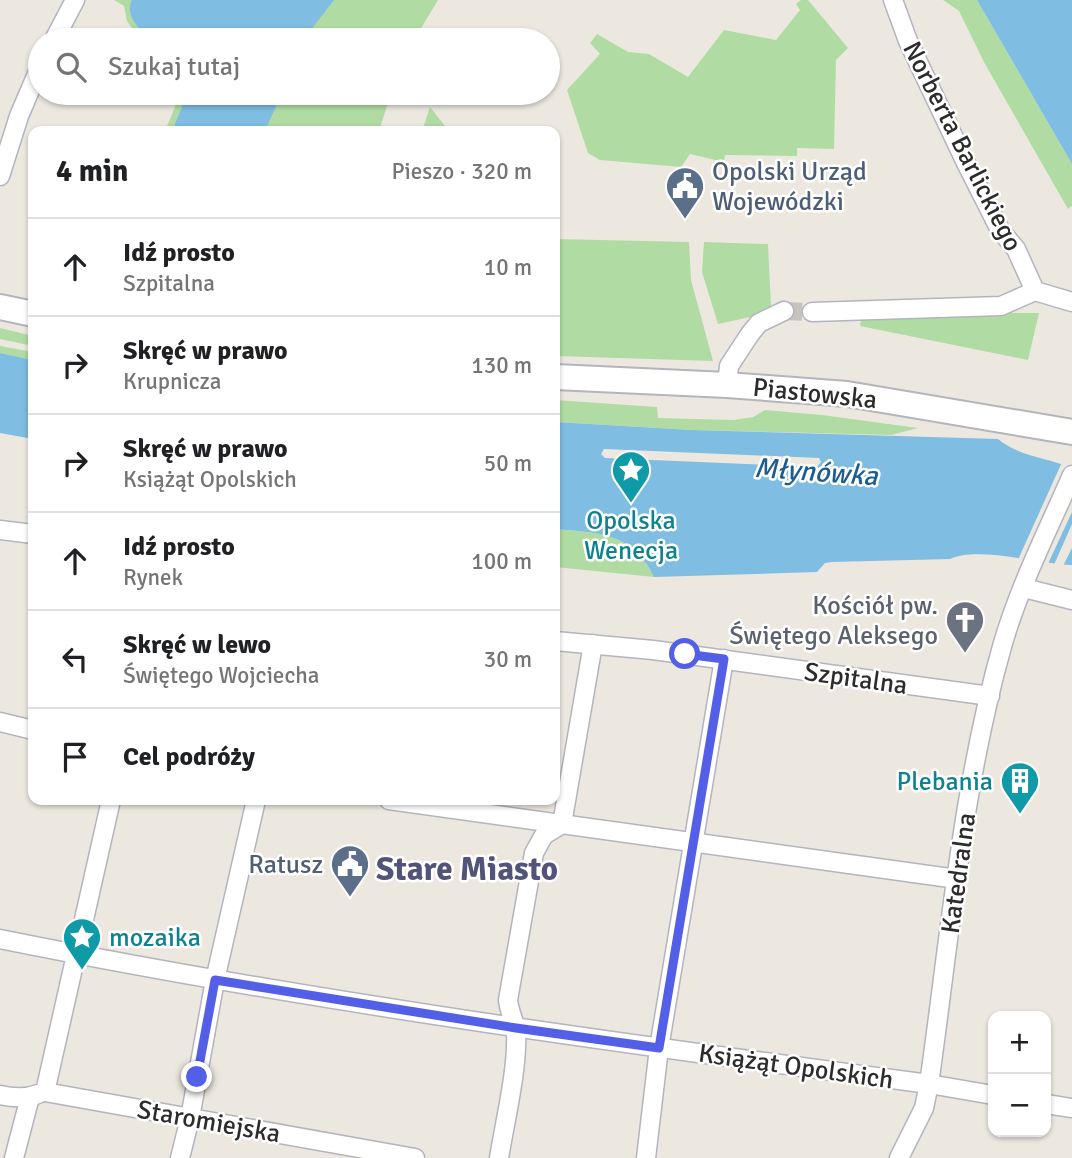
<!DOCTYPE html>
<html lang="pl">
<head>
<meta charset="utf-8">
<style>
	:root { --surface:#fff; --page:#f6f6f6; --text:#202124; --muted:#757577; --line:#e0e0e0 }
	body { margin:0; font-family:Signika,sans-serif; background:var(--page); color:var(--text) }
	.controls { position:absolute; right:21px; bottom:21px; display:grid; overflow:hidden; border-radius:14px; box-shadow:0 2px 5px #0004 }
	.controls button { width:63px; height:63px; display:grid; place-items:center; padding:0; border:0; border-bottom:2px solid var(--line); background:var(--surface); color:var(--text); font:35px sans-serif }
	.stop { position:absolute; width:21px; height:21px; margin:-16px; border:5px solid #535fe6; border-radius:50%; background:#fff }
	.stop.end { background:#535fe6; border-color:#fff; box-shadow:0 2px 7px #0008 }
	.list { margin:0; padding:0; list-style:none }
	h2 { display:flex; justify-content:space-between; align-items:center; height:91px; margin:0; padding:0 28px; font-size:30px }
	h2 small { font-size:23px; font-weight:400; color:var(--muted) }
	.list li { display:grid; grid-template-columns:46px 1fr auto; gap:21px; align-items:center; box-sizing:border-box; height:98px; padding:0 28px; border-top:2px solid var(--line) }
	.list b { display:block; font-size:26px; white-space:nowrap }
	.list p { margin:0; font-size:23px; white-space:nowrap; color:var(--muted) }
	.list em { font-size:23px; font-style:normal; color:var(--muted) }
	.icon { flex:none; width:38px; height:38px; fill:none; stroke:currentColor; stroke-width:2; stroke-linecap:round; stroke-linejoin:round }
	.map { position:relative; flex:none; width:1072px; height:1158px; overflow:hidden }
	.search { position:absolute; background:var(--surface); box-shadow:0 2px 5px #0004; left:28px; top:28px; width:532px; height:77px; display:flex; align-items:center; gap:18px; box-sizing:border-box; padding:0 24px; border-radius:38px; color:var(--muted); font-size:26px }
	.panel { position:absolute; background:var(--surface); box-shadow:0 2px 5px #0004; left:28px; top:126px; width:532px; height:679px; border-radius:14px }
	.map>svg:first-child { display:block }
	.green { fill:#b0dca3 }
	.water { fill:#7fbde2; fill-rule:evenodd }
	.pier { fill:#ece8e0 }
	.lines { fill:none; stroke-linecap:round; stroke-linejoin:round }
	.street-tunnel { stroke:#c6c2bc; stroke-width:18; stroke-dasharray:18 9; stroke-linecap:butt }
	.street-casing { stroke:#b3b4be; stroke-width:21 }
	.secondary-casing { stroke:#b3b4be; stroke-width:28 }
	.street { stroke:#fff; stroke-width:18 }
	.secondary { stroke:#fff; stroke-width:24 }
	.route { stroke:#535fe6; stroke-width:9 }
	.labels { text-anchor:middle; stroke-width:5; stroke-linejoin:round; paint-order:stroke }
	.street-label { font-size:26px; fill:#2c2c2c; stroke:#fff }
	.service-label { font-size:26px; fill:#4e5e75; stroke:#fff; text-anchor:start }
	.culture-label { font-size:26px; fill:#0d838f; stroke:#fff }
	.worship-label { font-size:26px; fill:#5b616d; stroke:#fff; text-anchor:end }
	.water-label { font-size:28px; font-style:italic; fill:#1d5c8f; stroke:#fff }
	.district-label { font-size:33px; font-weight:bold; fill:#515478; stroke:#fff }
</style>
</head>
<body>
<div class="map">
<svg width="1072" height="1158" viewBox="0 0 1072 1158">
	<rect width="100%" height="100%" fill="#ece8e0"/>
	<g class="green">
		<path d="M114 0H438L414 40H140L127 21 124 6Z"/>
		<path d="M801 0H808L848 48 836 60 834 149 797 148V156L725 155 724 162 690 154 681 167 600 160 588 153 567 90 600 54 590 43 597 34 628 52 649 54 688 77 724 30 776 40 800 10 796 4Z"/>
		<path d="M943 0H977L1072 164V206L1068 209 985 64 959 11Z"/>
		<path d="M177 93H391L379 131H165L175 107Z"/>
		<path d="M430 107 449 131H422Z"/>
		<path d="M555 239 689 242 691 280 713 361 555 356Z"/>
		<path d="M704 242 768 244 771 306 755 316 718 324 702 272Z"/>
		<path d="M862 313H1039L1028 360 860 326Z"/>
		<path d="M0 328 33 336V346L0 339Z"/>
		<path d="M0 346 33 352V360L0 353Z"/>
		<path d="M555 400 657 407 658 418 734 420 753 417 765 410 822 415 918 428 891 435 692 430 555 422Z"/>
		<path d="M555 529C598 533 633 532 654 577L555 567Z"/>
	</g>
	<g class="water">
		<path d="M132 0H334L303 40H150C140 29 124 16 132 0Z"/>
		<path d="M977 0H1072V164Z"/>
		<path d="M182 93H282L265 131H172L182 107Z"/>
		<path d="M0 353 33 360V439L0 433Z"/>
		<path d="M555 422 692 430 998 439C1020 457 1046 457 1072 468V565C1039 564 979 546 950 559L832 562 825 563 817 572 654 577C633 532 598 533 555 529ZM604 449 819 458 821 462 817 467 605 458 601 454Z"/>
	</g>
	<g class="pier">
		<path d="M1063 460 1072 464V512L1047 566 1017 562Z"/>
		<path d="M1072 524V548L1062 568 1053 567Z"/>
	</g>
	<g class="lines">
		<path class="street-tunnel" d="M784 311 812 312"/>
		<g class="street-casing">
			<g id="street">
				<path d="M893 0 908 41 966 163 1000 230 1016 249 1035 291"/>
				<path d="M54 40 75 0"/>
				<path d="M0 176 19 116 40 67"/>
				<path d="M812 312 1001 306 1035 291 1072 302"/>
				<path d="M727 385 729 366 750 334 759 323 784 311"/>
				<path d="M0 530 33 534"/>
				<path d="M1024 588 1072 600"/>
				<path d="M555 641 653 650 990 696"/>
				<path d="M0 722 33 730"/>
				<path d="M389 800 957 879"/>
				<path d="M562 824 593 644"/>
				<path d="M0 939C307 1001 618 1043 929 1084L993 1095"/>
				<path d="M45 1092 415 1158"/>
				<path d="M45 1092 111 800"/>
				<path d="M0 1095C13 1098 25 1099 38 1094"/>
				<path d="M1046 1104 1072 1108"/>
				<path d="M14 1158 30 1097"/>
				<path d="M180 1158 190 1118 215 980 256 800"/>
				<path d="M499 1158C505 1121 518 1068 516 1032 515 1022 509 1011 508 1000L534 853 544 835 562 824"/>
				<path d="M646 1158 659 1048 724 659"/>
				<path d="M899 1158 924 1108 929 1084C950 937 962 786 1003 643 1020 585 1048 530 1072 475"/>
			</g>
		</g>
		<g class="secondary-casing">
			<g id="secondary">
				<path d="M0 307 33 314"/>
				<path d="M555 377 727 385 847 394 1072 432"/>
			</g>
		</g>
		<use href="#street" class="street"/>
		<use href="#secondary" class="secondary"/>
	</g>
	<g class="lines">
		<path class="route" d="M197 1077 215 980 516 1028 659 1048 724 659 685 654"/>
	</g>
	<defs>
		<g id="civic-pin" transform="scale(2.0125)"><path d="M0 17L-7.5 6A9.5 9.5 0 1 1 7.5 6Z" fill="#5c6f8a" stroke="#fff"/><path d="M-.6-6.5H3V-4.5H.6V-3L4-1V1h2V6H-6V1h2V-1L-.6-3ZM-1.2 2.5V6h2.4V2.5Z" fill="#fff"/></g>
		<g id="sight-pin" transform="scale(2.0125)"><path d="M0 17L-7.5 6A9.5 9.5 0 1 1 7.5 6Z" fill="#0f9aa8" stroke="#fff"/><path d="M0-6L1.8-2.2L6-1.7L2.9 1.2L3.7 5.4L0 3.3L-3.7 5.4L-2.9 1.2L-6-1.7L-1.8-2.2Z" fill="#fff"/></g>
		<g id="church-pin" transform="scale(2.0125)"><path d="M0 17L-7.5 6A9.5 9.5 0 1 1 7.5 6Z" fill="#6b7280" stroke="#fff"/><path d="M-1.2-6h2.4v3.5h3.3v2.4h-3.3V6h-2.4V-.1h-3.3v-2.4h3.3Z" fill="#fff"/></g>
		<g id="building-pin" transform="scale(2.0125)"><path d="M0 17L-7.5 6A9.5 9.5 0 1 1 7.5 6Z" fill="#0f9aa8" stroke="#fff"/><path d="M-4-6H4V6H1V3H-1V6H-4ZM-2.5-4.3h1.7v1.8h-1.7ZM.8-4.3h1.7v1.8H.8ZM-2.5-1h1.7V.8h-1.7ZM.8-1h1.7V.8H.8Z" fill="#fff"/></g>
	</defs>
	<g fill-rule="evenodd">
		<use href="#civic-pin" x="685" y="186"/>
		<use href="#sight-pin" x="631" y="470"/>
		<use href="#church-pin" x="965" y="620"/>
		<use href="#building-pin" x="1020" y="781"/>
		<use href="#civic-pin" x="350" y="864"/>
		<use href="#sight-pin" x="82" y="937"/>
	</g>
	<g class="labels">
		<g class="street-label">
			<text transform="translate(963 146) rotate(63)" y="9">Norberta Barlickiego</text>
			<text transform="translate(815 393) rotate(6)" y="9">Piastowska</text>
			<text transform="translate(856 678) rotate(8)" y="9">Szpitalna</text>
			<text transform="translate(958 873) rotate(-82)" y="9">Katedralna</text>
			<text transform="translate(796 1066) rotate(8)" y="9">Książąt Opolskich</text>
			<text transform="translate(209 1121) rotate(10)" y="9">Staromiejska</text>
		</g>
		<g class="service-label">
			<text x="712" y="180">Opolski Urząd<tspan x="712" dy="30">Wojewódzki</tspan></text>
			<text x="323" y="873" text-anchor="end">Ratusz</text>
		</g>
		<g class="culture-label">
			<text x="631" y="529">Opolska<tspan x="631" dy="30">Wenecja</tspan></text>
			<text x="993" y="790" text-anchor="end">Plebania</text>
			<text x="109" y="946" text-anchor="start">mozaika</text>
		</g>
		<g class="worship-label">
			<text x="938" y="614">Kościół pw.<tspan x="938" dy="30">Świętego Aleksego</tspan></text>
		</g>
		<g class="water-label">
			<text transform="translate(816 471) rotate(4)" y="10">Młynówka</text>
		</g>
		<g class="district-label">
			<text x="467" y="880">Stare Miasto</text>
		</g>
	</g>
</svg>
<div class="controls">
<button>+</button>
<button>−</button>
</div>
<div class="stop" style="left:685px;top:654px"></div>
<div class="stop end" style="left:197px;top:1077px"></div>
<div class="search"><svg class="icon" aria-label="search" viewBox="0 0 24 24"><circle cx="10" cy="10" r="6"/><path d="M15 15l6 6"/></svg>Szukaj tutaj</div>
<section class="panel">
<h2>4 min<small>Pieszo · 320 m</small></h2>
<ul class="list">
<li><svg class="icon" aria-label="ahead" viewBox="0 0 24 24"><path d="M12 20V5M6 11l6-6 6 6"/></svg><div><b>Idź prosto</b><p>Szpitalna</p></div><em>10 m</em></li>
<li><svg class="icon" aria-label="right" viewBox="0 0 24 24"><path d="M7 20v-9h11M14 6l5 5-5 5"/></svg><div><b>Skręć w prawo</b><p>Krupnicza</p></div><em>130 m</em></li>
<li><svg class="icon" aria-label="right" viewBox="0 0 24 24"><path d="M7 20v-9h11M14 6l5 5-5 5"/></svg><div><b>Skręć w prawo</b><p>Książąt Opolskich</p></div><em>50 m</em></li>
<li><svg class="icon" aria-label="ahead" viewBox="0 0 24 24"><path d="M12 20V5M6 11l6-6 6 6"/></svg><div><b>Idź prosto</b><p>Rynek</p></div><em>100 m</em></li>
<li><svg class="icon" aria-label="left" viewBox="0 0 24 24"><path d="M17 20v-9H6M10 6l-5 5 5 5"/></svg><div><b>Skręć w lewo</b><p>Świętego Wojciecha</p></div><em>30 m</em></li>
<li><svg class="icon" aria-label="arrive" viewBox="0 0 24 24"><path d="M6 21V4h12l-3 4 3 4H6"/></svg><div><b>Cel podróży</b></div></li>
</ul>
</section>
</div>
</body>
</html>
